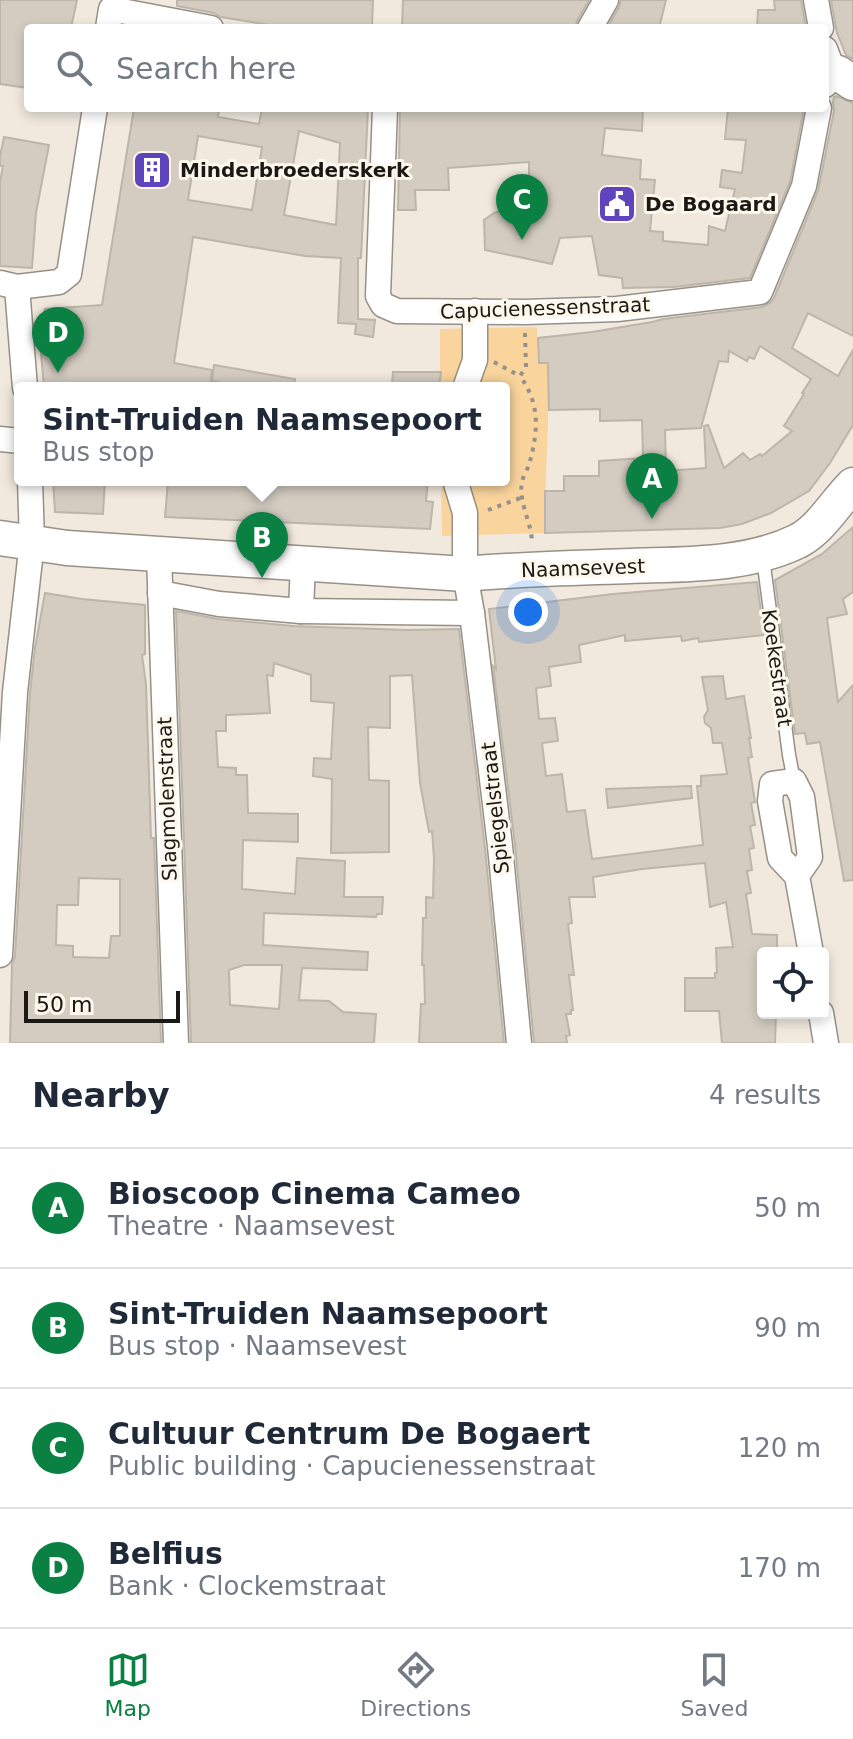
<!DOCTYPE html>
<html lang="en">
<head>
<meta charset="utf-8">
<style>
	:root { --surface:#fff; --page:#f6f6f7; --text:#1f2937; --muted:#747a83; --line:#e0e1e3; --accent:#0b8043 }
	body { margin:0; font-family:"DejaVu Sans",sans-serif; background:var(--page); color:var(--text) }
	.controls { position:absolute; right:24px; bottom:24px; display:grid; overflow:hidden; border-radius:8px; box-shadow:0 4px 12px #0003 }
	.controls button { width:72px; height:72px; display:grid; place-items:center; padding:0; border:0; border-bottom:2px solid var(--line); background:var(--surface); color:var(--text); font:40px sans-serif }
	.scale { position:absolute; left:24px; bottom:20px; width:156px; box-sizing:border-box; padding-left:8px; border:4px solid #1b1915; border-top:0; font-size:22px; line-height:28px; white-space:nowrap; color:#1b1915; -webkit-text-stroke:6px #fef7eb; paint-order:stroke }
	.you { position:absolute; left:528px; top:612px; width:28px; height:28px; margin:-20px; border:6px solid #fff; border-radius:50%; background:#1a73e8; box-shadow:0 0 0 12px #1a73e833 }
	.badge { display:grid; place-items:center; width:52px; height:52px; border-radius:50%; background:var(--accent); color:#fff; font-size:26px; font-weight:700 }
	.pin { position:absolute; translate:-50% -66px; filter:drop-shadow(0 2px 4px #0008) }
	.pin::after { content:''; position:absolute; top:42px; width:28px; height:24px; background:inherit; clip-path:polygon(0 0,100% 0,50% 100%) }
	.popup { position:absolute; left:14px; top:382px; width:496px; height:104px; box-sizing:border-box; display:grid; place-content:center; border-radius:8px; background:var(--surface); filter:drop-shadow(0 2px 6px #0005); font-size:26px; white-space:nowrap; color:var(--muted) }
	.popup b { font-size:30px; color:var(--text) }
	.popup::after { content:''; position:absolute; left:50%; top:100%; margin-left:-16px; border:16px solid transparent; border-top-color:var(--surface) }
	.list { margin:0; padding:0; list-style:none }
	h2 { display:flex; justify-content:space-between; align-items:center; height:104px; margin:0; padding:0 32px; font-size:34px }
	h2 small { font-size:26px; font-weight:400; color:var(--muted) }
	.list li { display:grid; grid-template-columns:52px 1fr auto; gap:24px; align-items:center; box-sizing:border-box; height:120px; padding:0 32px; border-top:2px solid var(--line) }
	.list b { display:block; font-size:30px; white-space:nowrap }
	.list p { margin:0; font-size:26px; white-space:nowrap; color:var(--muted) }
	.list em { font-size:26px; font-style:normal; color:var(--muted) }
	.icon { flex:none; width:44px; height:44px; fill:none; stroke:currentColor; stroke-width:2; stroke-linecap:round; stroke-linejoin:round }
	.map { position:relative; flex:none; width:853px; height:1043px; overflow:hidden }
	.search { position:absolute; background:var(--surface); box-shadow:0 4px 12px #0003; left:24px; right:24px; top:24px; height:88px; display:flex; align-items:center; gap:20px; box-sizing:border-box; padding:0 28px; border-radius:8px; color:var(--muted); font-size:30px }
	.sheet { height:584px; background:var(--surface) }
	nav { display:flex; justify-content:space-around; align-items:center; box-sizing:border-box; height:112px; border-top:2px solid var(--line); background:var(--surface); font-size:22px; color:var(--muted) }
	nav a { display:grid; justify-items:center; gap:4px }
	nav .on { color:var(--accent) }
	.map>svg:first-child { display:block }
	.green { fill:#f9d49d }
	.building { fill:#d4ccc1; stroke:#bcb5aa; stroke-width:2; fill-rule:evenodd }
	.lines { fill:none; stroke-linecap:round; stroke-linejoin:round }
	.lane-casing { stroke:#979086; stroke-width:15 }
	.street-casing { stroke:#979086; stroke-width:27 }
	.secondary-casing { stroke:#979086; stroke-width:37 }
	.path { stroke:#969088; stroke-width:4; stroke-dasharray:4 6; stroke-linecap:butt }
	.lane { stroke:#fff; stroke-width:12 }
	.street { stroke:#fff; stroke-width:24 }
	.secondary { stroke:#fff; stroke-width:34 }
	.labels { text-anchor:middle; stroke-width:6; stroke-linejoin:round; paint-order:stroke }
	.poi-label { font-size:20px; font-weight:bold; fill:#1b1915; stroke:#fef7eb; text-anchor:start }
	.street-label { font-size:20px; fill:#1b1915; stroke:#fef7eb }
</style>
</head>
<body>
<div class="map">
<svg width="853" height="1043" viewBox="0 0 853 1043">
	<rect width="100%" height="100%" fill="#f1e9de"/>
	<path class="green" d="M537 327 538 364H550L544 533 442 536 441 480H504V388H440V329Z"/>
	<g class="building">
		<path d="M0 0H77L71 28H28V88L0 84Z"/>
		<path d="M177 0H373L372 28H287L221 17 214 13 177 6Z"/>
		<path d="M403 0H589L577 21 575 28H402Z"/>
		<path d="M621 0H666L659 28H607L619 7Z"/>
		<path d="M774 0H801L806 28H757L758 10H775Z"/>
		<path d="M831 0H853V59L846 55 837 33Z"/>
		<path d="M836 96 853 103V336L808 313 792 348 838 376 853 350V425L830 463 809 491 771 513 742 524 720 528 545 533V491H564V476H599V461L643 458 642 420 600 421V409L549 410 548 363H539L538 338 592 332 652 322 663 319 762 307 770 303 774 298 818 191 834 111 833 102 834 97ZM760 346 811 379 802 393 804 394 784 426 792 431 762 456 760 454 750 460 743 453 724 468 708 425 704 426 706 468 666 471 665 430 701 428 719 361 728 362 729 351 747 361 749 357 754 359Z"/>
		<path d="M134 108H219L218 117 259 124 262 108H368L361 258H358V319L375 320 373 337 355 334 356 324 338 323 341 258 305 256 193 237 174 363 212 370 210 387 194 384 193 388H44L39 328 45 309 102 305ZM299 131 340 143 336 225 284 215ZM198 136 262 147 252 210 188 200Z"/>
		<path d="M400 108H643L642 131 605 128 602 155 641 160 640 179 655 180 650 231 663 232V241L708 245 709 226 725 231 735 189 720 187 722 170 742 173 746 140 725 139 728 108H804L790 182 750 278 674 287 623 288 622 278 599 275 592 236 560 238 552 264 485 250 484 220 494 213 529 202V162L448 168 449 190H415L416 210H398Z"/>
		<path d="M4 137 49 145 36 213 32 268 0 266V182L3 166H0V156Z"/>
		<path d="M214 365 295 379 294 388H250L212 381Z"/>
		<path d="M393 372H441L439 388 392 383Z"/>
		<path d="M53 480H105L103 514 55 512Z"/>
		<path d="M168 480H428L426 501 433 502 430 529 165 517Z"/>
		<path d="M853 527V592L843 599 847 614 827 618 838 702 853 685V880L844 881 820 742 807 744 805 733 795 734 775 580 822 554Z"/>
		<path d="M757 582 764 635 699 642 698 638 682 641 681 636 625 641V635L579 645 581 662 549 667 551 686 536 688 539 719 555 718 558 741 542 743 546 776 562 774 567 812 585 810 592 859 703 845 697 786H701V776L727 774 722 743H713L711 728 705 723 704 717 708 710 702 677 723 676 726 699 744 696 751 738H749L752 757 748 758 755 802 751 803 755 825 750 826 754 848 749 849 752 870 747 871 751 893 746 894 752 934 777 935V953H763V1013H776L775 1043H722L719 1011H685V978H715V973H717L716 948 733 947 726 902 710 907 705 863 642 869 593 877 595 897H569L572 923 568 924 574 975H569L573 1010H571V1014H566L570 1035 566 1036 567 1043H534L515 845 493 666 496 669 489 609 613 594Z"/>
		<path d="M45 593 82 599 145 605V654L142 655 146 684 151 838H154L161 1043H10L12 964 15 956 30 693 35 648ZM79 878 120 879V936H111L109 958 73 957V946L56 945 57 905H78Z"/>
		<path d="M176 611 218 619 293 626 407 630 459 629 485 848 504 1043H419L421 1004H425L424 965H422L423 918H426V897L433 898 434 858 432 831 429 832 420 783 412 675 390 676V728L368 727 369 780 389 781V852L331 853 332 779 313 776 314 758 331 759 334 703 311 701V675L274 663 273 676 267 675 270 713 226 715V731H216L218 767 236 768V775H247L248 813 298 814V842L243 840 242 889 295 894 297 858 345 861 344 897H383L382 914H377L376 917 264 913 263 945 368 952 367 970 302 968 299 1000 329 1001 343 1012 376 1014 374 1043H191ZM244 965H282L279 1009 230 1005 229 970Z"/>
		<path d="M691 786 692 798 608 808 606 789Z"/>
	</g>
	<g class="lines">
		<g class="lane-casing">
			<path id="lane" d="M763 558 789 755 794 781"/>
		</g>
		<g class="street-casing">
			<g id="street">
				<path d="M816 0 821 28"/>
				<path d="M108 28 111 9 211 28"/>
				<path d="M590 28 606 0"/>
				<path d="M825 49 830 62 838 73 825 85"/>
				<path d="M385 108 378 296 383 305 397 311 525 312 617 309 760 292 804 186 819 108"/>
				<path d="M0 283 17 287 25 388"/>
				<path d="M17 287 59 282 69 274 95 108"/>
				<path d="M465 388 475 360V311"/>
				<path d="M0 439 20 441"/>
				<path d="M455 480 465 513V574L472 613 500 846 519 1043"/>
				<path d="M159 555 176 1043"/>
				<path d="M160 593 219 604 301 611 472 613"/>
				<path d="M301 611 303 563"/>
				<path d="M797 876 810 857 802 797 794 781 772 784 770 801 780 858 797 876 811 953"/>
				<path d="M0 955 15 692 32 542 30 480"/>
				<path d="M821 1013 826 1043"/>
			</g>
		</g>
		<g class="secondary-casing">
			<g id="secondary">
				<path d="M838 73 853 83"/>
				<path d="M0 538 67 548 465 574C520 569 575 568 630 566 685 564 747 566 798 541 821 529 835 503 853 485"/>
			</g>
		</g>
		<g class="path">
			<path d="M525 333 526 367 520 376C541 405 538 432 529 465 527 470 523 476 522 482 518 502 532 523 532 543"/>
			<path d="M494 362 520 376"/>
			<path d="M488 510 523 497"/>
		</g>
		<use href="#lane" class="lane"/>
		<use href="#street" class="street"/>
		<use href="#secondary" class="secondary"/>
	</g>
	<defs>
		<g id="building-square" transform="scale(2)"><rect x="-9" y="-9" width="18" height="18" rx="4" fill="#5e45bd" stroke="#fef7eb"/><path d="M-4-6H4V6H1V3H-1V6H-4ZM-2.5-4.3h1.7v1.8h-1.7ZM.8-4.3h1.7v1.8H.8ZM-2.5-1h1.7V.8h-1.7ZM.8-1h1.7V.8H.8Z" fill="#fff"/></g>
		<g id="civic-square" transform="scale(2)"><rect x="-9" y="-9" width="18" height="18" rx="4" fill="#5e45bd" stroke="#fef7eb"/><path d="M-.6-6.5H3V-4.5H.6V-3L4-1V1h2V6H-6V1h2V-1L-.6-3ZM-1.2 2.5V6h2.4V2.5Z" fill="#fff"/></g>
	</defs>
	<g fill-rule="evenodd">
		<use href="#building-square" x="152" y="170"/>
		<use href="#civic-square" x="617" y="204"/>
	</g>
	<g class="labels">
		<g class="poi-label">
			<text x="180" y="177">Minderbroederskerk</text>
			<text x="645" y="211">De Bogaard</text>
		</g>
		<g class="street-label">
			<text transform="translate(545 308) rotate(-2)" y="7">Capucienessenstraat</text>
			<text transform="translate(583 568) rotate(-2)" y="7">Naamsevest</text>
			<text transform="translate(777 668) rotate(82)" y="7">Koekestraat</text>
			<text transform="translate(167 799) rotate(-92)" y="7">Slagmolenstraat</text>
			<text transform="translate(495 808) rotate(-96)" y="7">Spiegelstraat</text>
		</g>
	</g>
</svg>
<div class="controls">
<button><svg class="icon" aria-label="locate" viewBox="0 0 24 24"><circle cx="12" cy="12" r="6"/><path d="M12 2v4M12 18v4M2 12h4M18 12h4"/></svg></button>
</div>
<div class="scale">50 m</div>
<div class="you"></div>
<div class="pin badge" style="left:652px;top:519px">A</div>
<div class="pin badge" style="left:262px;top:578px">B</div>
<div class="popup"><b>Sint-Truiden Naamsepoort</b>Bus stop</div>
<div class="pin badge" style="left:522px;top:240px">C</div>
<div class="pin badge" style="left:58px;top:373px">D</div>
<div class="search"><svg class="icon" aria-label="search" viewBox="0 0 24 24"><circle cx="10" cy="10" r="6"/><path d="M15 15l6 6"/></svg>Search here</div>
</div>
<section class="sheet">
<h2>Nearby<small>4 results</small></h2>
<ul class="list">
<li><span class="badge">A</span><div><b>Bioscoop Cinema Cameo</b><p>Theatre · Naamsevest</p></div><em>50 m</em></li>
<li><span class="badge">B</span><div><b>Sint-Truiden Naamsepoort</b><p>Bus stop · Naamsevest</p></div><em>90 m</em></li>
<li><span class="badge">C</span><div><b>Cultuur Centrum De Bogaert</b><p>Public building · Capucienessenstraat</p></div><em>120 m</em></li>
<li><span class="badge">D</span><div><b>Belfius</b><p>Bank · Clockemstraat</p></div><em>170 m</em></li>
</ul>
</section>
<nav>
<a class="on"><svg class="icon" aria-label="map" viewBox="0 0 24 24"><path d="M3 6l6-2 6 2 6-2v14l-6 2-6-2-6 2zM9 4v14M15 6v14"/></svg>Map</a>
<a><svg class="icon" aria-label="directions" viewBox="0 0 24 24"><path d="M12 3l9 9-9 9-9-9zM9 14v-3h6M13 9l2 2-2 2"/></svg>Directions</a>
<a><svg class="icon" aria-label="saved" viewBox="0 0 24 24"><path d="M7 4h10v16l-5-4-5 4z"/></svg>Saved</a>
</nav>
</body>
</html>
